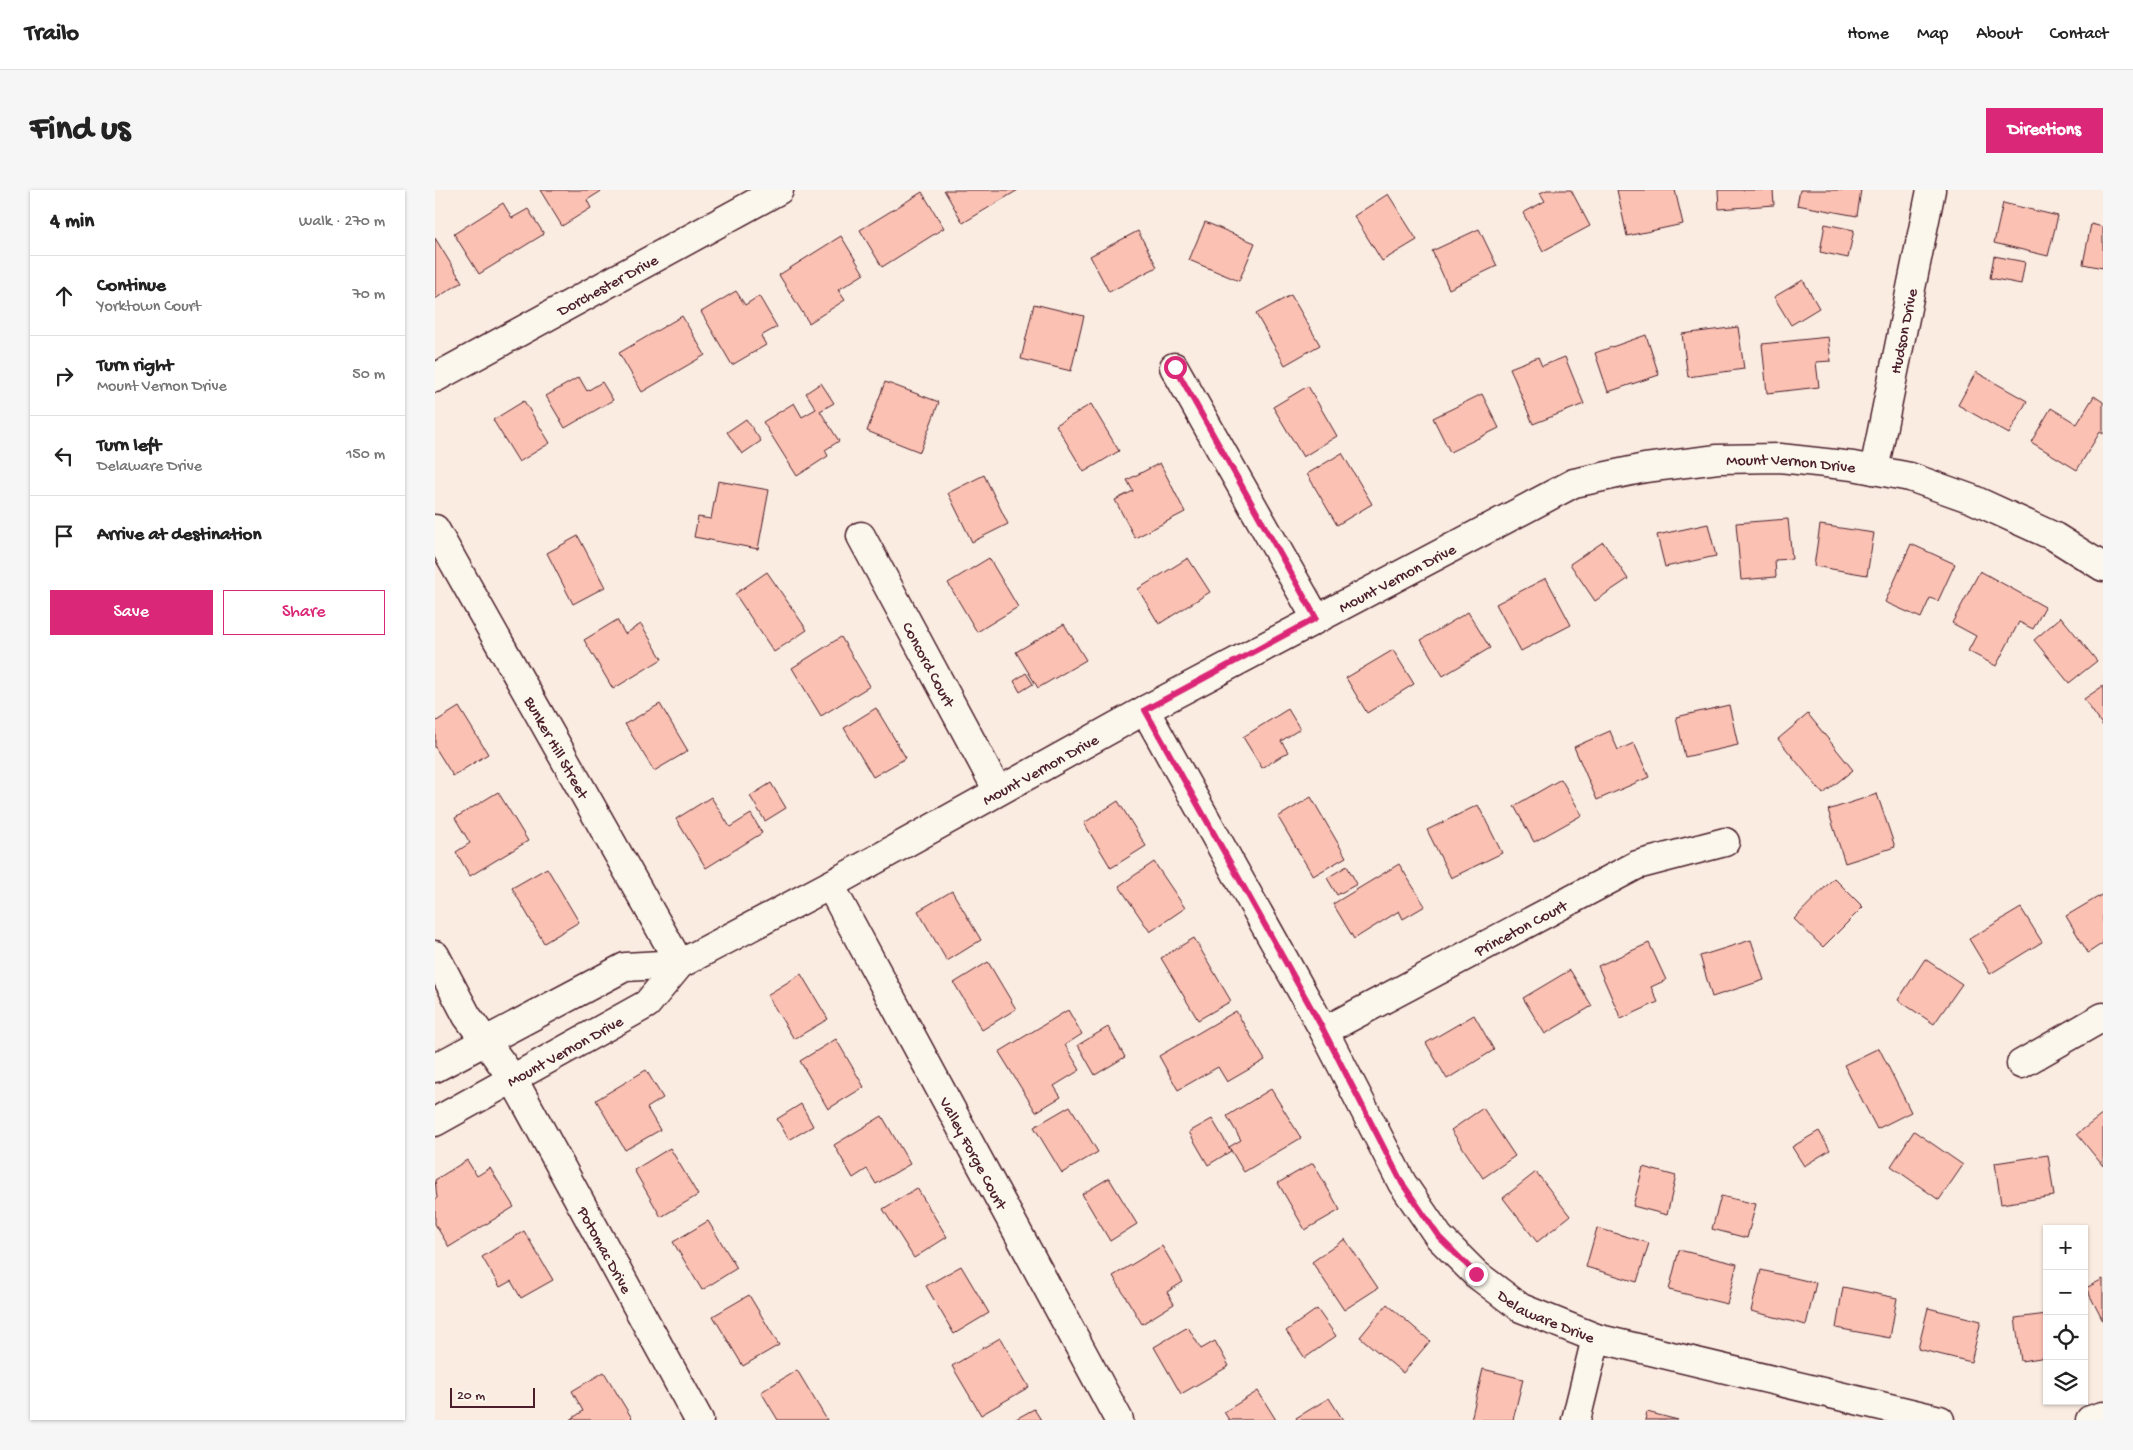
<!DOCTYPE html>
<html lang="en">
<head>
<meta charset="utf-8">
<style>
	:root { --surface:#fff; --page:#f6f6f6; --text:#222; --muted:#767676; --line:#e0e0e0; --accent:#db2777 }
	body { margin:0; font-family:"Gochi Hand",sans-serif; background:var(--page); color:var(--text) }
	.controls { position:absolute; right:15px; bottom:15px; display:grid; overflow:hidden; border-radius:0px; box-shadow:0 1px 4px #0004 }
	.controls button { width:45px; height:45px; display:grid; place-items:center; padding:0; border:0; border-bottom:1px solid var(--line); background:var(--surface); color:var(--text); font:25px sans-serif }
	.scale { position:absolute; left:15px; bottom:12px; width:85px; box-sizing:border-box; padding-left:5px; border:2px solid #4a1f2b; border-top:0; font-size:14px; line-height:18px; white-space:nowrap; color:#4a1f2b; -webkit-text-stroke:4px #fbf7ec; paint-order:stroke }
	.stop { position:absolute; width:15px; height:15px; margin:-11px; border:4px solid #db2777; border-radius:50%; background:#fff }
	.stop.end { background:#db2777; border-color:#fff; box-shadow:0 1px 5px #0008 }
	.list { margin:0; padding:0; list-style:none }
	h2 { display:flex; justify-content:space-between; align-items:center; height:65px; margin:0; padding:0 20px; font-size:21px }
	h2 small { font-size:16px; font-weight:400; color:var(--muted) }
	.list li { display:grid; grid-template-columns:32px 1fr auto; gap:15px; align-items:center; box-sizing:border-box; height:80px; padding:0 20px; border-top:1px solid var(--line) }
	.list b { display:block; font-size:19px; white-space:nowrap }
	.list p { margin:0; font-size:16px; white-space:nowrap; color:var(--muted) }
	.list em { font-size:16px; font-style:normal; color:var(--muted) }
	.actions { display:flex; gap:10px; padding:15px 20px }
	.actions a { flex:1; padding:11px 0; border:1px solid var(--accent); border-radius:0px; text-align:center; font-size:18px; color:var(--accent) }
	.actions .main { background:var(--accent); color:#fff }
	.icon { flex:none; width:28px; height:28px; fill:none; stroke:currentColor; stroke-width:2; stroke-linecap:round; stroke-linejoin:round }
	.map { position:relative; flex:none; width:1668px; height:1230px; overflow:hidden; border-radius:0px }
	header { display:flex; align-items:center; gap:30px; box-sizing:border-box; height:70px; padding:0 25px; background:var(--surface); border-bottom:1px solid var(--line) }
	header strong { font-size:24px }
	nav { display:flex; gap:28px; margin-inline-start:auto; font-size:18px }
	.intro { display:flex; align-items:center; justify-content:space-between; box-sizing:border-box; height:120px; padding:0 30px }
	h1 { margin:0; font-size:35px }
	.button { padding:12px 22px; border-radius:0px; background:var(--accent); color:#fff; font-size:18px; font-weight:700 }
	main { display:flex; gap:30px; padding:0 30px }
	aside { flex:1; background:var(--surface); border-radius:0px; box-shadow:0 1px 4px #0004 }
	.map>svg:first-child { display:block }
	.building { fill:#fbc1b3; stroke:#4a1f2b }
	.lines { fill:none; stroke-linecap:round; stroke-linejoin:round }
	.minor-casing { stroke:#4a1f2b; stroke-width:31 }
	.minor { stroke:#fbf7ec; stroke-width:28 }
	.route { stroke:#db2777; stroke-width:6 }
	.labels { text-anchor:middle; stroke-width:5; stroke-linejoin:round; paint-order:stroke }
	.street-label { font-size:16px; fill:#4a1f2b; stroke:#fbf7ec }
</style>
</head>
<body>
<header>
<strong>Trailo</strong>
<nav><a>Home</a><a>Map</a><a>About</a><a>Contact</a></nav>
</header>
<div class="intro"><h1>Find us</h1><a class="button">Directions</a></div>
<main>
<aside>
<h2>4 min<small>Walk · 270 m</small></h2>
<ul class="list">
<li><svg class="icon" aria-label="ahead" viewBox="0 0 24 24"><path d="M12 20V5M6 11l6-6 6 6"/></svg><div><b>Continue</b><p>Yorktown Court</p></div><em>70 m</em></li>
<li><svg class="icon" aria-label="right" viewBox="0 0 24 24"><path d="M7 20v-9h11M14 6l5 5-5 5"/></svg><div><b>Turn right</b><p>Mount Vernon Drive</p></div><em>50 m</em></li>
<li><svg class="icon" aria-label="left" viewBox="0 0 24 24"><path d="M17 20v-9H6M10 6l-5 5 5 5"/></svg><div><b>Turn left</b><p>Delaware Drive</p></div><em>150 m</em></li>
<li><svg class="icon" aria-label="arrive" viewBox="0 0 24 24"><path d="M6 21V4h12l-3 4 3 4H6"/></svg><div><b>Arrive at destination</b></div></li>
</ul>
<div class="actions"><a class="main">Save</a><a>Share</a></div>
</aside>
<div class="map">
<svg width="1668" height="1230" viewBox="0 0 1668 1230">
	<rect width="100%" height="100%" fill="#fbece1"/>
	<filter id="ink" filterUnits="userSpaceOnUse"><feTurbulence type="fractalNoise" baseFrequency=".02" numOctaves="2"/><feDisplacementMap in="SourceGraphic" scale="10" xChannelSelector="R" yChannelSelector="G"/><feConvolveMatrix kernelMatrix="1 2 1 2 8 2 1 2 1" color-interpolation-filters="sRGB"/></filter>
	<g filter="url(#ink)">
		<g class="building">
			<path d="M105 0H168L152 10 156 18 127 36Z"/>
			<path d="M509 0H583L528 33Z"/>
			<path d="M1112 0H1136L1155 36 1108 61 1088 23 1110 11 1105 3Z"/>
			<path d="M1182 0H1240L1248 34 1192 46Z"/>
			<path d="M1283 0H1338L1339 15 1284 19Z"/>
			<path d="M1365 0H1426L1422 26 1362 15Z"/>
			<path d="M487 2 509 38 447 77 425 40Z"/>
			<path d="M953 4 982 50 947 71 919 26Z"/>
			<path d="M68 13 77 28 93 19 109 44 44 84 19 44Z"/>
			<path d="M1568 13 1623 26 1613 66 1559 53Z"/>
			<path d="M770 32 820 53 804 91 754 70Z"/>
			<path d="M1390 34 1419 40 1413 68 1385 62Z"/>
			<path d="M1656 34 1668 37V78L1648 74Z"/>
			<path d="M1044 39 1062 76 1014 99 997 61Z"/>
			<path d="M703 41 722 77 674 102 655 66Z"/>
			<path d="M406 46 429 84 403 100 410 110 374 133 344 85Z"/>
			<path d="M0 48 27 92 0 109Z"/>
			<path d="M1559 66 1590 72 1586 94 1555 88Z"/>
			<path d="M1368 90 1384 118 1356 135 1339 107Z"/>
			<path d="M301 101 310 115 324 106 342 137 326 146 331 155 297 175 266 122Z"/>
			<path d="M856 105 885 155 850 175 821 124Z"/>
			<path d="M599 114 649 126 636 181 586 169Z"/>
			<path d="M247 126 270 165 207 202 184 163Z"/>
			<path d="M1303 137 1309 179 1253 187 1247 144Z"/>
			<path d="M1211 145 1224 185 1173 202 1160 163Z"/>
			<path d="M1393 147 1396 171 1381 172 1384 197 1332 203 1327 154Z"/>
			<path d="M1103 167 1107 176 1130 167 1149 214 1098 234 1075 178Z"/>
			<path d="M1541 182 1592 211 1574 244 1523 215Z"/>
			<path d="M144 187 152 201 167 192 178 210 130 238 111 206Z"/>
			<path d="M450 192 504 212 485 262 432 241Z"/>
			<path d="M386 193 399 213 385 221 404 251 390 260 393 266 362 286 328 232 359 213 367 227 381 219 371 203Z"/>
			<path d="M873 196 902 246 868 267 838 217Z"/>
			<path d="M1047 204 1064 238 1015 262 998 228Z"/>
			<path d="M1659 206 1668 212V244L1665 242 1642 280 1596 252 1616 218 1642 234Z"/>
			<path d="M89 211 115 253 84 272 58 230Z"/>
			<path d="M656 214 684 261 649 282 621 235Z"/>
			<path d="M311 229 326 251 307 264 292 242Z"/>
			<path d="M907 263 937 314 902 335 872 284Z"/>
			<path d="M725 273 750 322 700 348 680 310 698 301 692 290Z"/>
			<path d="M549 285 573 334 537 352 513 303Z"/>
			<path d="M283 291 334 300 323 359 259 347 263 327 276 329Z"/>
			<path d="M1353 329 1357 369 1340 370 1341 387 1306 390 1301 333Z"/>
			<path d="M1273 334 1281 366 1230 377 1222 345Z"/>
			<path d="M1385 335 1439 343 1432 385 1379 376Z"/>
			<path d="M143 346 170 397 138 414 112 363Z"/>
			<path d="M1168 352 1193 389 1160 411 1135 374Z"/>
			<path d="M1476 354 1520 374 1503 411 1495 408 1486 428 1450 412Z"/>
			<path d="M554 368 583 417 542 442 513 393Z"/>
			<path d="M753 368 775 402 724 434 703 399Z"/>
			<path d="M1545 381 1610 417 1598 439 1584 432 1561 476 1533 461 1541 446 1517 433Z"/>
			<path d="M332 382 372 440 339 462 300 404Z"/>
			<path d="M1111 388 1136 435 1086 461 1061 414Z"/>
			<path d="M1033 422 1055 458 1008 486 986 450Z"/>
			<path d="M1626 427 1662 471 1634 493 1599 450Z"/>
			<path d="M182 430 190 444 206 434 227 469 178 499 149 450Z"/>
			<path d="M629 434 651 470 603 498 581 462Z"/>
			<path d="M406 447 435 496 386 526 357 478Z"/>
			<path d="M958 460 979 494 932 523 911 488Z"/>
			<path d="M591 483 598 494 585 502 579 491Z"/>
			<path d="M1668 496V536L1649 509Z"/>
			<path d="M225 514 253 561 219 581 190 534Z"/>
			<path d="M1294 515 1303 555 1250 567 1241 527Z"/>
			<path d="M24 517 53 564 18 586 0 557V532Z"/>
			<path d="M441 518 471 568 438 587 409 538Z"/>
			<path d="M853 519 865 539 846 551 853 562 827 578 808 547Z"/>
			<path d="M1373 524 1418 580 1388 604 1343 549Z"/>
			<path d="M1175 541 1183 560 1199 553 1214 587 1162 610 1139 557Z"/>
			<path d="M1126 589 1147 625 1099 652 1079 616Z"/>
			<path d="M336 593 351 618 330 631 315 606Z"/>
			<path d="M63 602 93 651 35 686 21 662 35 653 20 628Z"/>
			<path d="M1442 604 1460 657 1410 673 1393 620Z"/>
			<path d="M276 607 295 637 316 624 327 643 271 678 241 629Z"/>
			<path d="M876 607 911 667 878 686 843 627Z"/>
			<path d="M683 611 711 656 676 678 649 633Z"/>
			<path d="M1043 615 1067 663 1016 688 992 640Z"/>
			<path d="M719 672 750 718 715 742 684 696Z"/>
			<path d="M964 674 990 716 968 729 964 721 919 749 898 714Z"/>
			<path d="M912 676 922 694 902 705 892 688Z"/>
			<path d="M112 678 144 732 109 753 77 698Z"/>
			<path d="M1399 688 1428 717 1388 757 1359 729Z"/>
			<path d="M517 701 546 750 512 771 483 721Z"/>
			<path d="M1668 704V753L1653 763 1631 726Z"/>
			<path d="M1586 718 1607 752 1555 784 1534 749Z"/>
			<path d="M759 748 796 811 763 830 726 768Z"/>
			<path d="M1316 750 1329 790 1277 807 1265 766Z"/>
			<path d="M1214 753 1231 790 1216 797 1223 812 1186 829 1163 776Z"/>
			<path d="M1490 769 1527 794 1499 834 1463 810Z"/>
			<path d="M553 772 581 819 547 840 519 793Z"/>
			<path d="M1135 780 1157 816 1110 844 1088 808Z"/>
			<path d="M366 784 393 829 359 849 332 805Z"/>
			<path d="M633 820 647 844 630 855 645 880 619 896 626 907 601 922 564 862Z"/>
			<path d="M801 821 830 870 792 892 783 877 743 900 724 866Z"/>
			<path d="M1039 825 1059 860 1012 889 991 853Z"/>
			<path d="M673 837 690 867 660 885 643 855Z"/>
			<path d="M401 849 429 897 393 919 365 871Z"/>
			<path d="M1444 858 1476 922 1442 939 1409 875Z"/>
			<path d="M211 880 228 908 212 918 225 940 190 960 161 910Z"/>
			<path d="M836 899 866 948 809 982 794 957 806 950 792 926Z"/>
			<path d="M366 914 378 936 354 950 342 929Z"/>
			<path d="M635 916 663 962 627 983 599 937Z"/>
			<path d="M1048 918 1080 966 1048 988 1016 940Z"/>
			<path d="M1668 924V976L1642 944Z"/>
			<path d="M447 926 475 974 441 994 432 979 418 988 399 955Z"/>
			<path d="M777 929 796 961 773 975 754 942Z"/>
			<path d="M1384 941 1395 960 1369 976 1357 957Z"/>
			<path d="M1479 941 1528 975 1504 1010 1456 976Z"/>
			<path d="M235 958 263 1005 226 1027 199 980Z"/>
			<path d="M1613 965 1619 1006 1566 1014 1560 973Z"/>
			<path d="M32 970 42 986 55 978 79 1017 14 1057 0 1034V1009L2 1008 0 990Z"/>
			<path d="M878 973 905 1020 870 1040 843 993Z"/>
			<path d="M1208 977 1241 986 1232 1025 1198 1016Z"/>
			<path d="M1101 982 1135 1026 1102 1052 1068 1008Z"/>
			<path d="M674 988 702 1034 675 1051 647 1004Z"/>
			<path d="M482 998 512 1047 479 1068 448 1019Z"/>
			<path d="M1286 1006 1321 1014 1312 1048 1277 1039Z"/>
			<path d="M273 1031 302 1078 267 1100 238 1052Z"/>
			<path d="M1162 1038 1214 1053 1202 1092 1151 1077Z"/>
			<path d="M89 1041 118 1090 86 1108 76 1091 65 1097 47 1067Z"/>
			<path d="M910 1049 943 1098 909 1120 877 1072Z"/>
			<path d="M727 1056 748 1092 732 1102 739 1114 707 1134 678 1086Z"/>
			<path d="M1244 1060 1302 1074 1292 1114 1234 1100Z"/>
			<path d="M526 1076 554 1123 519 1144 491 1096Z"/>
			<path d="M1326 1080 1381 1093 1371 1135 1316 1121Z"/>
			<path d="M1668 1089V1131L1651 1098Z"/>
			<path d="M1408 1097 1462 1108 1455 1148 1401 1138Z"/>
			<path d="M314 1105 344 1155 308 1176 278 1126Z"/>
			<path d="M952 1114 995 1151 968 1183 925 1147Z"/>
			<path d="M1493 1118 1546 1131 1536 1172 1483 1159Z"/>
			<path d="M882 1119 901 1146 870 1168 851 1141Z"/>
			<path d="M1612 1124V1167L1586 1171 1580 1128Z"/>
			<path d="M753 1137 766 1159 780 1151 794 1176 746 1204 719 1157Z"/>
			<path d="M565 1148 594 1197 546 1225 517 1176Z"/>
			<path d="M1048 1179 1088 1189 1078 1230H1036Z"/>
			<path d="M362 1180 392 1230H343L326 1202Z"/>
			<path d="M169 1182 198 1230H135L148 1221 137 1201Z"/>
			<path d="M823 1201 841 1230H794L789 1222Z"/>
			<path d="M894 1208 908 1230H862L861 1228Z"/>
			<path d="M599 1219 606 1230H579Z"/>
			<path d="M1212 1222 1243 1230H1210Z"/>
		</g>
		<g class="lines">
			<g class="minor-casing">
				<g id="minor">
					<path d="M739 177 881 428"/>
					<path id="s1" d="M0 188 344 0"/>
					<path id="s2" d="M1439 280 1496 0"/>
					<path id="s3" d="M0 339 245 774"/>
					<path id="s4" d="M426 346 563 601"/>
					<path id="s5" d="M710 520 889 841 967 993 1004 1047 1041 1084 1086 1118 1161 1148 1505 1230"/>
					<path id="s6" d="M395 695 684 1230"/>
					<path id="s7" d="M0 765 32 826 78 889 264 1230"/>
					<path id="s8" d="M889 841 1202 675 1290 652"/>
					<path d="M1586 874 1668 827"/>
					<path d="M0 878 190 777 245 774"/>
					<path id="s9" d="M0 932 212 814 245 774 395 695 710 520 1139 293 1210 278 1283 269 1345 268 1418 276 1475 287 1537 309 1620 347 1668 377"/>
					<path d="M1141 1230 1161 1148"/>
					<path d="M1655 1230 1668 1226"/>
				</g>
			</g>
			<use href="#minor" class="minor"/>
		</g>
	</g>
	<g class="lines" filter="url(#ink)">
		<path class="route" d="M740 177 881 428 710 520 889 841 967 993 1004 1047 1041 1084"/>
	</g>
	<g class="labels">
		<g class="street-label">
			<text dy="6" stroke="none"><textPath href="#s1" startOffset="196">Dorchester Drive</textPath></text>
			<text dy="6" stroke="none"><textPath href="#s2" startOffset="142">Hudson Drive</textPath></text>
			<text dy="6" stroke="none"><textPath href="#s9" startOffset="1529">Mount Vernon Drive</textPath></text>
			<text dy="6" stroke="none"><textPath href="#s9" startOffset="1109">Mount Vernon Drive</textPath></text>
			<text dy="6" stroke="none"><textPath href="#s4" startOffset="145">Concord Court</textPath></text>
			<text dy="6" stroke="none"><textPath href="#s3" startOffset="250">Bunker Hill Street</textPath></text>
			<text dy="6" stroke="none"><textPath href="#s9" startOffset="704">Mount Vernon Drive</textPath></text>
			<text dy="6" stroke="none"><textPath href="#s8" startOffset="222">Princeton Court</textPath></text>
			<text dy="6" stroke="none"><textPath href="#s9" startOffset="148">Mount Vernon Drive</textPath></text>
			<text dy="6" stroke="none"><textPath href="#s6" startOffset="304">Valley Forge Court</textPath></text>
			<text dy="6" stroke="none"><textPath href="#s7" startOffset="341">Potomac Drive</textPath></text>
			<text dy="6" stroke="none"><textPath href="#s5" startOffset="739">Delaware Drive</textPath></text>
		</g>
	</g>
</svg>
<div class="controls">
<button>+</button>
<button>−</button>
<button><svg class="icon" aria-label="locate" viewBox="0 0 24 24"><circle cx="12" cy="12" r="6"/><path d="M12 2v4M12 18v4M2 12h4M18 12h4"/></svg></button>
<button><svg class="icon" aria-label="layers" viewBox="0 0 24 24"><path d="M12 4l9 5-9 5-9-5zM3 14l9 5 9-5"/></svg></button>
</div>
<div class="scale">20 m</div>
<div class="stop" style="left:740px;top:177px"></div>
<div class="stop end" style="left:1041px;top:1084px"></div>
</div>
</main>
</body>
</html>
